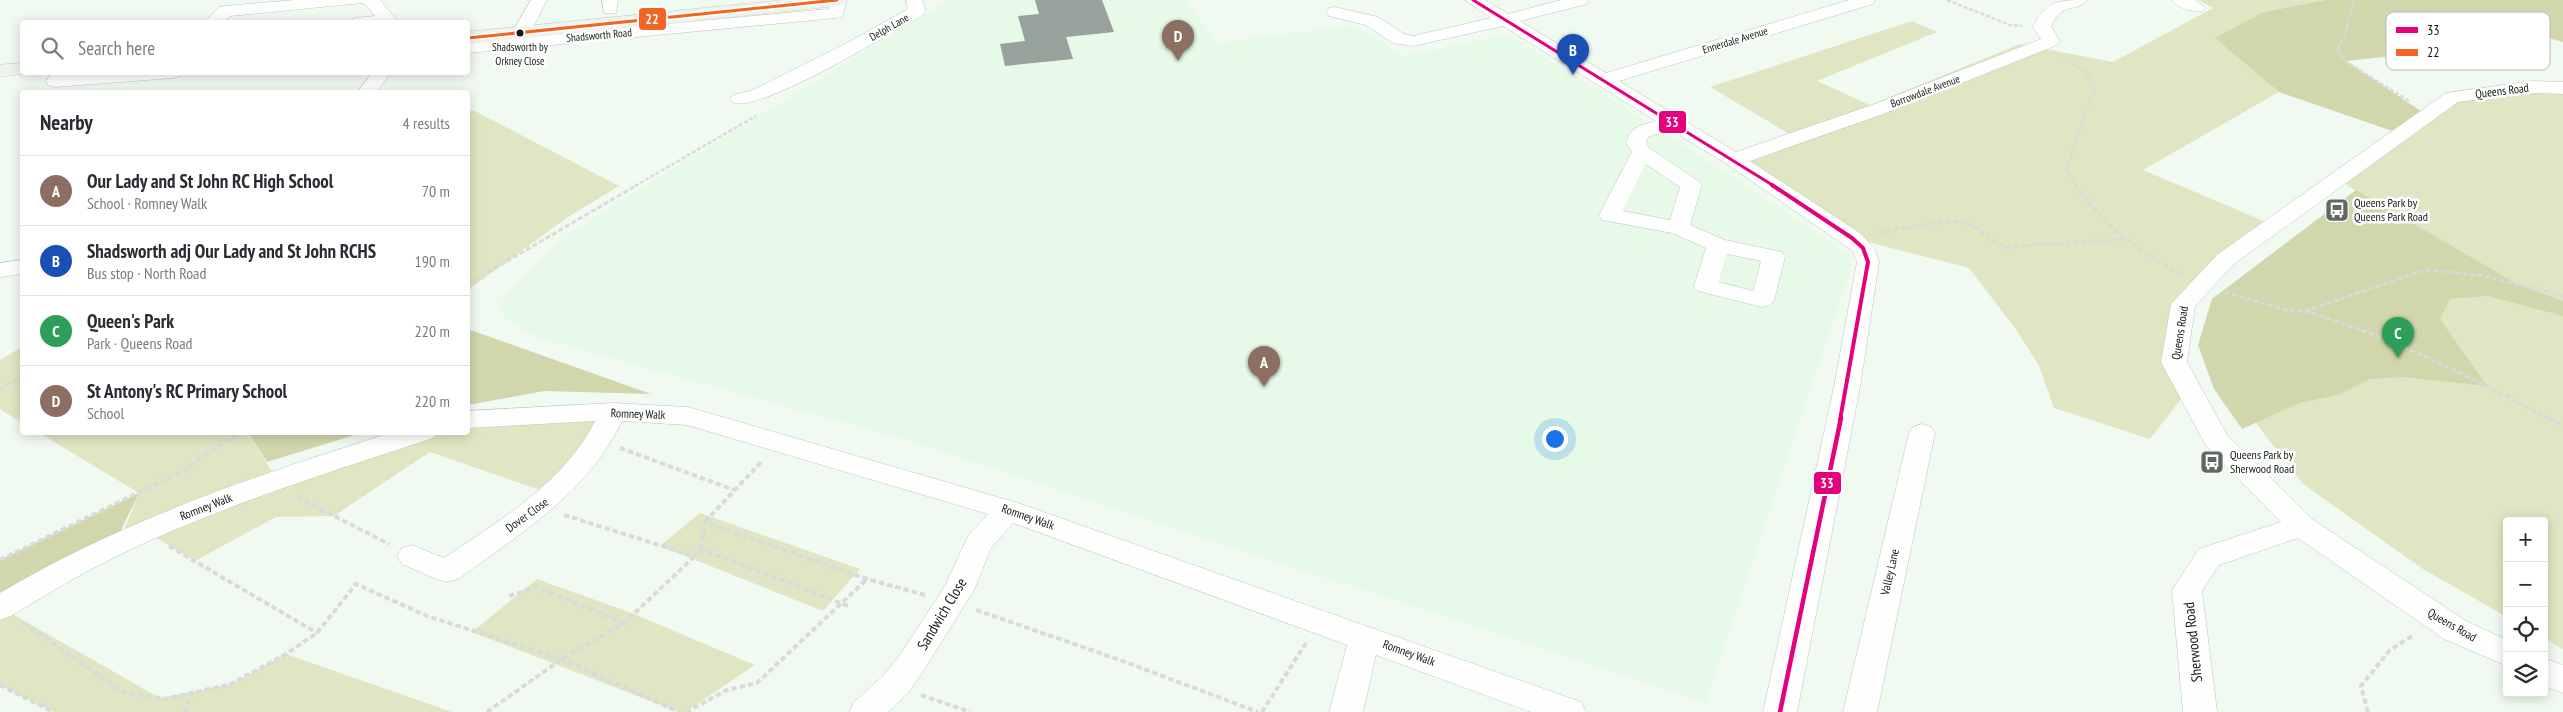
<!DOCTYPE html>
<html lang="en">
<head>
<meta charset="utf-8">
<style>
	:root { --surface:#fff; --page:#f2f2f3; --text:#2b2b33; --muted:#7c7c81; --line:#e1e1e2; --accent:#2563eb }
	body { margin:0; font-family:"PT Sans Narrow",sans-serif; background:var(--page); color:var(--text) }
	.controls { position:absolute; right:15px; bottom:15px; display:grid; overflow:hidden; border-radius:5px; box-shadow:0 2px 12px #0003 }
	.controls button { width:45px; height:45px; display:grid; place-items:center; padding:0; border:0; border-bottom:1px solid var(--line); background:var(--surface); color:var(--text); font:25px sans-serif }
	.you { position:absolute; left:1554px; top:438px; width:18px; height:18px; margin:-12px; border:4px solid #fff; border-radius:50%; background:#1a73e8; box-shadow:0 0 0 8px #1a73e833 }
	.badge { display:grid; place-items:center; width:32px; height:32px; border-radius:50%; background:var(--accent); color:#fff; font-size:16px; font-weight:700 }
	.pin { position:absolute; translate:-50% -41px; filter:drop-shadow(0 1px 2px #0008) }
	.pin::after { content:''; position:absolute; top:26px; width:18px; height:15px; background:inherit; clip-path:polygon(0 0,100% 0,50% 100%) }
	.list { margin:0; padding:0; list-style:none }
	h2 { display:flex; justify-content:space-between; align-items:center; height:65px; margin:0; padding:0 20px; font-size:21px }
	h2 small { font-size:16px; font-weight:400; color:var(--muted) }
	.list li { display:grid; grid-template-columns:32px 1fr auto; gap:15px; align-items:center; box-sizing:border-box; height:70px; padding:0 20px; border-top:1px solid var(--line) }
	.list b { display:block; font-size:19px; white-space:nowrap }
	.list p { margin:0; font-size:16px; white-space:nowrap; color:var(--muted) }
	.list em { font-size:16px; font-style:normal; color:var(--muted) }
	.icon { flex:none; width:28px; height:28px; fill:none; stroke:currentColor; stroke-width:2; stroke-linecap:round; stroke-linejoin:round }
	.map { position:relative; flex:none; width:2563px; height:712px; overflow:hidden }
	.search { position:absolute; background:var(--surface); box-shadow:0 2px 12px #0003; left:20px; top:20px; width:450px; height:55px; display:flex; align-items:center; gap:12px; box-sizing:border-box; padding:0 18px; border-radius:5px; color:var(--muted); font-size:19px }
	.panel { position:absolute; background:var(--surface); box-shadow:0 2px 12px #0003; left:20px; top:90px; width:450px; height:345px; border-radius:5px }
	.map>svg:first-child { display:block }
	.built { fill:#e7fae8 }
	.green { fill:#e0e6c3 }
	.forest { fill:#d1d6ac }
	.building { fill:#98a19b }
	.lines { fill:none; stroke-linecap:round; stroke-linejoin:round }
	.minor-casing { stroke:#bec6be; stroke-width:1 }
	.major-casing { stroke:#cfd4d0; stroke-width:1 }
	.path-far2 { stroke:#d8dbd8; stroke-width:2.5; stroke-dasharray:4 2; stroke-linecap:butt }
	.path-far1 { stroke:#d8dbd8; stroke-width:3; stroke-dasharray:5 2.5; stroke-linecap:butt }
	.path { stroke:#d8dbd8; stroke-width:4; stroke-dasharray:5.5 3; stroke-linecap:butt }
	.minor { fill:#fdfefd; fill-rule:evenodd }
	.major { fill:#eef3eb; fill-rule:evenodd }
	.bus-1-far2-casing { stroke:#fff; stroke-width:6 }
	.bus-1-far1-casing { stroke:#fff; stroke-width:8 }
	.bus-1-casing { stroke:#fff; stroke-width:8 }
	.bus-2-casing { stroke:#fff; stroke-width:6 }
	.bus-1-far2 { stroke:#e5007d; stroke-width:3 }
	.bus-1-far1 { stroke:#e5007d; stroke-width:4 }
	.bus-1 { stroke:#e5007d; stroke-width:4.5 }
	.bus-2 { stroke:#f26522; stroke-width:3 }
	.bus-dot { fill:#121a13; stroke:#fff; stroke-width:2 }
	.labels { text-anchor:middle; stroke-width:5; stroke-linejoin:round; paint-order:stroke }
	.far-street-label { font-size:11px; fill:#121a13; stroke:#fff }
	.bus-label { font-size:11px; fill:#121a13; stroke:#fff }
	.street-label { font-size:12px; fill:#121a13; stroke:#fff }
	.poi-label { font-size:12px; fill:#121a13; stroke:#fff; text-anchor:start }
	.near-street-label { font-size:15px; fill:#121a13; stroke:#fff }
	.key { fill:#fff; stroke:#b8bab8; stroke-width:1 }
	.key-label { font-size:14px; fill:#121a13 }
	.line-badge { stroke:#fff; stroke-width:2 }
	.badge-label { font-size:14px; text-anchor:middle; font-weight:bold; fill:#fff }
</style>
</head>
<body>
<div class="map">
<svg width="2563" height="712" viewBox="0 0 2563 712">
	<rect width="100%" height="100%" fill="#f1faf1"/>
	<path class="built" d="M949 0H1187L1217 43 1353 25 1405 56 1508 34 1628 109 1851 255 1850 274 1705 702 892 436 538 338 506 319 498 306 523 276 567 236 621 200Z"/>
	<g class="green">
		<path d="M2198 0H2325L2263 12 2216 38 2279 92 2143 170 2273 225 2183 304 2189 389 2150 439 2054 408 2039 366 2017 331 1969 268 1852 238 1734 160 1793 136 1710 87 1912 21 1937 32 1817 81 1870 105 2020 44 2113 62 2213 8Z"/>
		<path d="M2563 92V649L2544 638V521H2507V617L2423 569 2303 484 2244 408 2365 196 2337 179 2453 97Z"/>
		<path d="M468 111H475L619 186 568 217 468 290Z"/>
		<path d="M22 347V423L0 409V360Z"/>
		<path d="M613 412 554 495 430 452 334 516 276 517 195 561 146 532 118 545 139 493 39 433H249L273 474 425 433 468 432V419Z"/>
		<path d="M700 513 860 569 823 611 660 546Z"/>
		<path d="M537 579 629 612 755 665 685 712H679L472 632Z"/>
		<path d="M0 607 160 698 231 684 286 654 452 712H53L0 685Z"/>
	</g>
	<g class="forest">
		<path d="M2325 0H2563V42L2552 39 2346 61 2427 115 2401 134 2279 92 2215 38 2263 12Z"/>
		<path d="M2356 190 2517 284 2563 301V316L2488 296 2450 299 2440 319 2487 386 2403 377 2370 379 2338 395 2299 403 2242 429 2214 389 2198 345 2212 299Z"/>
		<path d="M468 329 651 394 544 391 468 405Z"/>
		<path d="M249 433H361L267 462Z"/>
		<path d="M139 493 120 532 0 595V560Z"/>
	</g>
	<path class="building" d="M1035 0H1102L1114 32 1066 37 1073 59 1005 66 1000 44 1025 41 1018 16 1039 14Z"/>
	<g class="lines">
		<g class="minor-casing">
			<g id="minor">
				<path d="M295 0H380L398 22H352L354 18 375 16 366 5 362 3 230 16 223 22H205L219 7 225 6Z"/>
				<path d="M531 0H547L530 33 525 37 829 9 831 0H847L842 17 836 18 468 53V43L519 38 512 33Z"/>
				<path d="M602 0H618L616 13H604Z"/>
				<path d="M906 0H922L926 11 923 15C890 33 765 111 733 103L730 99 733 95 753 90 845 44 908 9Z"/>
				<path d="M1465 0H1485L1508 14 1561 0H1589L1587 4 1520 21 1606 73 1849 0H1875L1873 4 1619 81 1736 152 1872 105 2041 39 2033 27C2046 0 2059 0 2087 0 2078 13 2061 1 2051 27L2060 41 2057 45 1886 113 1750 161 1860 233 1874 248 1879 262 1860 387 1797 712H1763L1834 387 1857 262 1853 251 1727 164 1670 129 1648 137 1646 143 1649 148 1698 181 1702 185 1690 225 1725 240 1782 252 1785 257 1774 300 1770 305 1762 307 1698 291 1694 286 1706 248 1672 233 1602 220 1599 215 1632 152 1626 143C1632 125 1640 126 1656 121L1503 26 1413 46 1393 43 1366 25 1329 16 1326 12 1329 8 1335 7 1378 17 1404 34 1413 36 1491 18ZM1646 164 1680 187 1670 220 1623 211ZM1727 254 1761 261 1753 291 1719 282Z"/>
				<path d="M2172 0H2195L2205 7 2203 11C2194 13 2177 8 2172 0Z"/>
				<path d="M53 72H73L72 74 182 72 180 76 173 78 55 87 48 85 46 81Z"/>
				<path d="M373 72H391L377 92H357Z"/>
				<path d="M2533 81 2563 82V94L2533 93 2458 102 2234 264 2195 306 2187 362 2227 435 2312 519 2466 621 2507 640V666L2444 639 2298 538 2219 565 2202 591 2217 712H2183L2172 590 2199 549 2281 522 2206 446 2161 362 2171 304 2218 254 2446 93Z"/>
				<path d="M22 260V274L0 277V263Z"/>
				<path d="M613 403 688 407 1018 503 1581 702 1586 712H1531L1376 655 1363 712H1329L1347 645 1013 523 991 548 974 590 922 673 907 694 888 712H849L854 702 883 676 900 655 945 586 968 536 988 514 687 425 622 421C588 493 520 534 458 579L447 582 436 579 402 564 397 556 402 548 412 545 444 558C500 520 564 483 595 421L468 428V411Z"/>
				<path d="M1922 424 1931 427 1935 433 1877 712H1843L1909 433 1913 427Z"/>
				<path d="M393 432H437L433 438C326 473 218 507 117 556 80 574 46 595 11 616L0 620V593C123 520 257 475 393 432Z"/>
				<path d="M2544 658 2563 665V693L2544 686Z"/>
			</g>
		</g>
		<g class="major-casing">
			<g id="major">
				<path d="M783 0H846L844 4 837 6 468 44V32Z"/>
				<path d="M22 63V72L29 73 0 77V65Z"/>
			</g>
		</g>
		<g class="path-far2">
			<path d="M1947 0 2010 25 2022 26"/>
			<path d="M2354 0 2344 38 2337 49 2345 61 2411 102"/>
			<path d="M2062 56 2086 72 2095 87 2067 169 2076 186"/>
			<path d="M635 186 756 116"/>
		</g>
		<g class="path-far1">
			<path d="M2075 185C2102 224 2140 252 2182 275"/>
			<path d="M1879 233C1896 230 1955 217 1967 223 1982 230 1991 243 2007 247L2125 239"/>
			<path d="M468 284 637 185"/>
			<path d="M2225 292 2286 310 2305 311 2425 270 2480 275 2563 296"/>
			<path d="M2305 311C2392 337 2471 377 2551 420"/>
			<path d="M0 390 22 376"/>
		</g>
		<g class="path">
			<path d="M2549 418 2563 426"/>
			<path d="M620 448 734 490"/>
			<path d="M297 497 389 544"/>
			<path d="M564 515 694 556 700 550 714 554 851 607"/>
			<path d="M705 522 763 460"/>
			<path d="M169 546 317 633"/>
			<path d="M700 550 705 522 867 579 925 595"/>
			<path d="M0 560 187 469 202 456 242 432"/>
			<path d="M509 596 536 587 624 623"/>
			<path d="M976 610 1123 661 1258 712"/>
			<path d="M24 623 123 692 165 699 231 684 286 654 317 633 356 584 427 616 562 659 679 712"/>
			<path d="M0 685 53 712"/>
			<path d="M921 695 970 712"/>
			<path d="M185 712 191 694"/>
			<path d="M487 712 562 659 624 623 694 557"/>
			<path d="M686 712 727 690 757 683 867 579"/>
			<path d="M1262 712 1306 643"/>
			<path d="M2368 712 2361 686 2390 650 2414 635"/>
		</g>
		<use href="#minor" class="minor"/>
		<use href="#major" class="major"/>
		<g class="bus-1-far2-casing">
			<path id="bus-1-far2" d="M1473 0 1774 186"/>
		</g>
		<g class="bus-1-far1-casing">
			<path id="bus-1-far1" d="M1772 185 1852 238 1863 248 1868 262 1840 420"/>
		</g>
		<g class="bus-1-casing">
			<path id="bus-1" d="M1780 712 1841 418"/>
		</g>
		<g class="bus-2-casing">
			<path id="bus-2" d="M468 38 837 0"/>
		</g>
		<use href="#bus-1-far2" class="bus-1-far2"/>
		<use href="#bus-1-far1" class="bus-1-far1"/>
		<use href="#bus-1" class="bus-1"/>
		<use href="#bus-2" class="bus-2"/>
	</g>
	<defs>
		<g id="bus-square" transform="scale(1.25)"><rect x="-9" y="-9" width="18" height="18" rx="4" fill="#606861" stroke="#fff"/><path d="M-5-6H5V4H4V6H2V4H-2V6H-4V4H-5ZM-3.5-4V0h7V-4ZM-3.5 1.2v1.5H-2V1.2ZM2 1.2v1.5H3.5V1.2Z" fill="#fff"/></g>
	</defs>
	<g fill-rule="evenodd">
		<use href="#bus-square" x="2337" y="210"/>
		<use href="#bus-square" x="2212" y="462"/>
	</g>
	<circle class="bus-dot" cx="520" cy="33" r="4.5"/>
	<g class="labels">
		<g class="far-street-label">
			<text transform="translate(889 27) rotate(-30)" y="4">Delph Lane</text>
			<text transform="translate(599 35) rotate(-5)" y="4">Shadsworth Road</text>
			<text transform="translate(1735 40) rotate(-17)" y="4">Ennerdale Avenue</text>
			<text transform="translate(1925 91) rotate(-21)" y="4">Borrowdale Avenue</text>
		</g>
		<g class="bus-label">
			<text x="520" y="51">Shadsworth by<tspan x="520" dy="14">Orkney Close</tspan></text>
		</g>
		<g class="street-label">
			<text transform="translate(2502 91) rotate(-7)" y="4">Queens Road</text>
			<text transform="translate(2180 333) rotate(-81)" y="4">Queens Road</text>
			<text transform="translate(638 414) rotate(2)" y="4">Romney Walk</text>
			<text transform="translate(206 507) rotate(-21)" y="4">Romney Walk</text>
			<text transform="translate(527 515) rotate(-36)" y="4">Dover Close</text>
			<text transform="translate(1028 517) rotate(19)" y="4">Romney Walk</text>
			<text transform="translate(1890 572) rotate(-77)" y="4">Valley Lane</text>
			<text transform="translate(2452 625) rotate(30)" y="4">Queens Road</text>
			<text transform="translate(1409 653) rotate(20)" y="4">Romney Walk</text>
		</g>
		<g class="poi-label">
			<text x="2354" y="207">Queens Park by<tspan x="2354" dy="14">Queens Park Road</tspan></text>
			<text x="2230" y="459">Queens Park by<tspan x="2230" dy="14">Sherwood Road</tspan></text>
		</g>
		<g class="near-street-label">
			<text transform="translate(942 614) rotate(-59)" y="5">Sandwich Close</text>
			<text transform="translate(2193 642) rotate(-96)" y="5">Sherwood Road</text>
		</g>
	</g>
	<rect x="2386" y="12" width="164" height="58" rx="8" class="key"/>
	<rect x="2396" y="27" width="22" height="6" fill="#e5007d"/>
	<rect x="2396" y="49" width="22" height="7" fill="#f26522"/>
	<g class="key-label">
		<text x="2427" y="35">33</text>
		<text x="2427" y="57">22</text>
	</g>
	<g class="line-badge">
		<rect x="638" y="7" width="29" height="24" rx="5" fill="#f26522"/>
		<rect x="1658" y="110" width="29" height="24" rx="5" fill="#e5007d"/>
		<rect x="1813" y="471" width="29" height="24" rx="5" fill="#e5007d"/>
	</g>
	<g class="badge-label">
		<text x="652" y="24">22</text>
		<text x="1672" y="127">33</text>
		<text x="1827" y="488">33</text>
	</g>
</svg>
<div class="controls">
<button>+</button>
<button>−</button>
<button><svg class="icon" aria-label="locate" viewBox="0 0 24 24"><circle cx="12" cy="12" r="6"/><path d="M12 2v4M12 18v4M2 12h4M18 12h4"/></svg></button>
<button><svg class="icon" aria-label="layers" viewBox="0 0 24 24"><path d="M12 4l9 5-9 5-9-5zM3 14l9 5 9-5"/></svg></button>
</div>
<div class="you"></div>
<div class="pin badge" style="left:1264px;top:387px;background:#8d6e63">A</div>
<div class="pin badge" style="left:1573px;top:75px;background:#1a4fb4">B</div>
<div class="pin badge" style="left:2398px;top:358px;background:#2e9e5b">C</div>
<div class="pin badge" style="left:1178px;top:61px;background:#8d6e63">D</div>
<div class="search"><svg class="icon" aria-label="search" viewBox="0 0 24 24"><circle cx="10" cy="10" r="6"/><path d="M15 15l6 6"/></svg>Search here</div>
<section class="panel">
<h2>Nearby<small>4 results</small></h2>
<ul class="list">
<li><span class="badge" style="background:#8d6e63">A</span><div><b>Our Lady and St John RC High School</b><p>School · Romney Walk</p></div><em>70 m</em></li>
<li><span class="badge" style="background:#1a4fb4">B</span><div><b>Shadsworth adj Our Lady and St John RCHS</b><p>Bus stop · North Road</p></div><em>190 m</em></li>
<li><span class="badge" style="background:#2e9e5b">C</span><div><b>Queen's Park</b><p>Park · Queens Road</p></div><em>220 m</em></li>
<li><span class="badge" style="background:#8d6e63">D</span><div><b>St Antony's RC Primary School</b><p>School</p></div><em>220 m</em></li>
</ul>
</section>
</div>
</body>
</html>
